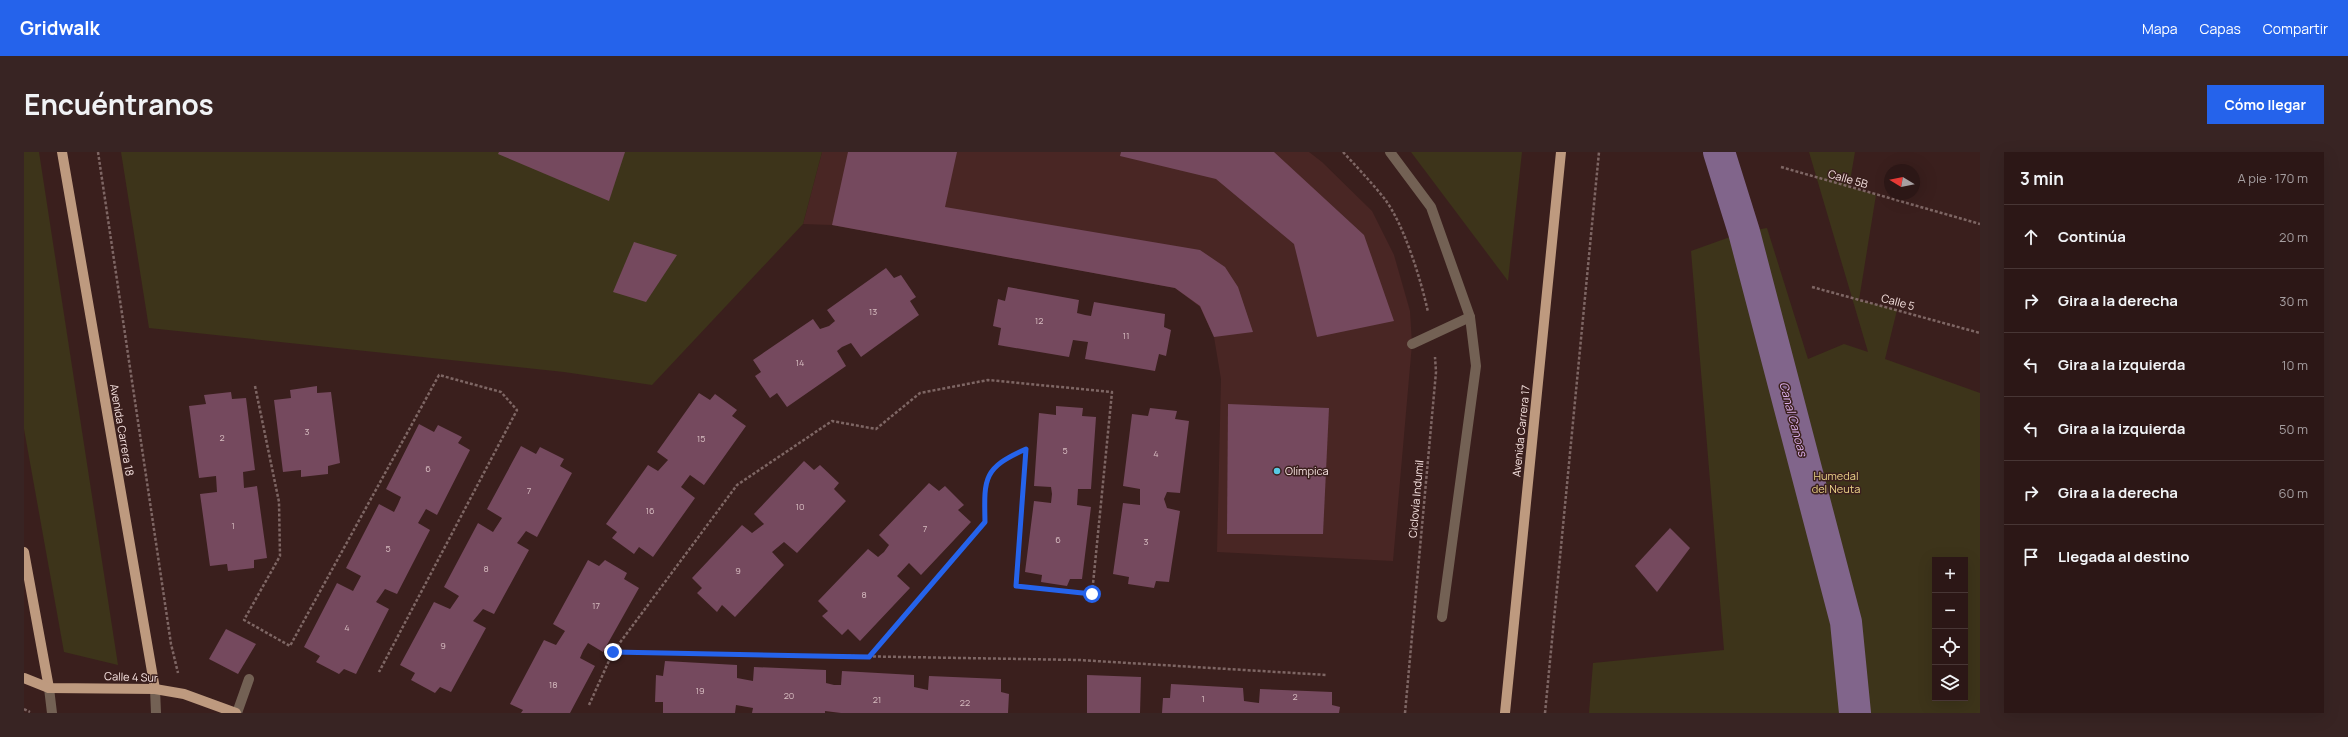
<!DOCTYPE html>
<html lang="es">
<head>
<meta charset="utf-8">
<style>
	:root { --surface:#2c1716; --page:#382423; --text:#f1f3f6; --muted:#a69fa1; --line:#483635; --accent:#2563eb }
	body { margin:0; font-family:Manrope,sans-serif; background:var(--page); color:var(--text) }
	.controls { position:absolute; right:12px; bottom:12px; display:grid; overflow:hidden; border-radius:0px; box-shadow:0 4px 16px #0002 }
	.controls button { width:36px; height:36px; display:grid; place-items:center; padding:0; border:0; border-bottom:1px solid var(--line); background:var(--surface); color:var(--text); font:20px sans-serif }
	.compass { position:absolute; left:1860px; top:12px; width:36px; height:36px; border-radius:50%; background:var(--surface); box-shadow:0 4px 16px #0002; rotate:280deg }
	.stop { position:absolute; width:12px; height:12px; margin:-9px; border:3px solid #2563eb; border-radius:50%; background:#fff }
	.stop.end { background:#2563eb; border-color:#fff; box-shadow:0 1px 4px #0008 }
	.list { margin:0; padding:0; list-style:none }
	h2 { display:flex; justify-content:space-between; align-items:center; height:52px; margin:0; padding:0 16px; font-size:17px }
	h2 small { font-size:13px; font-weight:400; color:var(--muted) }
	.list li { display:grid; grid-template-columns:26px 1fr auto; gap:12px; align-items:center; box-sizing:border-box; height:64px; padding:0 16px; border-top:1px solid var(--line) }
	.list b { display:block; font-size:15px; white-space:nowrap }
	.list em { font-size:13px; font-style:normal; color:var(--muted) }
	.icon { flex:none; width:22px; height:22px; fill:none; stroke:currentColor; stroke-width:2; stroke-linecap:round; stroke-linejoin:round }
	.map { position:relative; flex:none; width:1956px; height:561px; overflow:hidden; border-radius:0px }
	header { display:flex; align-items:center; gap:24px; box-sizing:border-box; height:56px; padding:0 20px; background:var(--accent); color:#fff }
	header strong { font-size:19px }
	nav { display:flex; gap:22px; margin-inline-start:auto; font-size:14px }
	.intro { display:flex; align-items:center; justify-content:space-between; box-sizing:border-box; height:96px; padding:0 24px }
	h1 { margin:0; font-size:28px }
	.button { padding:10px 18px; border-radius:0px; background:var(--accent); color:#fff; font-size:14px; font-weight:700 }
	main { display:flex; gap:24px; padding:0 24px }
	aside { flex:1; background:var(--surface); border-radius:0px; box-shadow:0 4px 16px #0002 }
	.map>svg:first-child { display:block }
	.built { fill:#492624 }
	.green { fill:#3d341a; fill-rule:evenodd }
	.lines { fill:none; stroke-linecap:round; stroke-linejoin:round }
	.canal { stroke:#81658b; stroke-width:32 }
	.building { fill:#75495e }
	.path { stroke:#7e6664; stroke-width:2.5; stroke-dasharray:3 2; stroke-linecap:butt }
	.minor { stroke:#736154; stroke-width:10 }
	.major { stroke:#be9a7f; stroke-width:10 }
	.route { stroke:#2563eb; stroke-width:5 }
	.poi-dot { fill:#57c9e3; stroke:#3a1f1d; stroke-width:1.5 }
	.labels { text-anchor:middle; stroke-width:3; stroke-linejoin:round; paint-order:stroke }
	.number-label { font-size:9px; fill:#d7bdc1 }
	.street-label { font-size:11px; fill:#f8e4e2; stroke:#3a1f1d }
	.poi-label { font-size:11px; fill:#f8e4e2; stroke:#3a1f1d; text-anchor:start }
	.park-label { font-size:11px; fill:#ecd489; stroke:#3a1f1d }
	.water-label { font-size:12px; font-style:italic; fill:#dbaeeb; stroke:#3a1f1d }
</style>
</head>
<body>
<header>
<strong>Gridwalk</strong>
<nav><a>Mapa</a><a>Capas</a><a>Compartir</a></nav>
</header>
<div class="intro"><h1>Encuéntranos</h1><a class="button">Cómo llegar</a></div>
<main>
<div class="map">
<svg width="1956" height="561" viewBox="0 0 1956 561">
	<rect width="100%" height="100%" fill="#3a1f1d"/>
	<path class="built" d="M798 0H1285L1298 10 1348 59 1370 103 1386 159 1388 192 1369 409 1193 400 1197 227 1190 185 1176 155 1151 136 808 73 779 72Z"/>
	<g class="green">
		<path d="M0 0H15L94 513 40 500 0 277Z"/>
		<path d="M97 0H798L779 72 628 233 540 220 125 176Z"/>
		<path d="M1387 0H1498L1484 129Z"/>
		<path d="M1785 0H1831L1825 35 1852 43 1835 148 1873 158 1861 207 1956 241V561H1565L1569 511 1700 498 1667 99 1720 80 1743 76 1784 207 1820 192 1844 200ZM1911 408H1941V546H1911Z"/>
	</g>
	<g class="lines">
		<path class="canal" d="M1695 0 1720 80 1822 470 1831 561"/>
	</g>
	<g class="building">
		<path d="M475 0H601L585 49 474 2Z"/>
		<path d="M824 0H933L921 55 1176 98 1201 115 1214 135 1229 180 1190 185 1176 154 1151 136 808 73Z"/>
		<path d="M1097 0H1250L1340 83 1370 169 1293 185 1270 92 1192 27 1096 4Z"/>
		<path d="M610 90 653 103 622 150 589 140Z"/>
		<path d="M862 116 870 126 877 123 892 145 886 149 895 163 837 205 827 191 818 195 813 199 822 214 763 255 753 241 746 246 731 224 737 220 729 208 789 167 796 177 805 174 811 169 803 158Z"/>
		<path d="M984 135 1055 148 1053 161 1061 163 1067 164 1070 150 1141 162 1140 175 1147 178 1142 204 1135 202 1131 219 1061 207 1064 190 1049 188 1045 205 974 193 977 176 969 174 974 147 981 149Z"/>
		<path d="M293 234V241L307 240 316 311 304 314V322L277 325V318L259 320 250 248 267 246 266 238Z"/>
		<path d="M207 240 208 247 222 246 231 318 219 320 220 336 233 334 243 406 230 408V416L204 419 203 412 186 414 176 342 193 340 192 324 175 326 165 254 182 252 180 243Z"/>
		<path d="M675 241 686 248 691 242 713 258 708 264 722 274 680 333 666 323 657 335 671 346 629 405 615 395 610 402 588 386 593 380 582 372 624 313 634 319 644 308 633 300Z"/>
		<path d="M1204 252 1305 256 1299 382H1203Z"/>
		<path d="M1032 254 1059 256 1058 264 1072 265 1067 337H1054L1053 353 1067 355 1058 427H1046L1043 434 1017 430 1018 423 1001 420 1010 349 1027 351 1028 342 1027 335 1010 334 1015 261 1032 263Z"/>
		<path d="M1126 256 1153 259 1151 267 1165 269 1156 341 1143 340 1140 347 1143 356 1156 359 1145 430 1132 429 1130 436 1104 432 1105 425 1089 422 1099 351 1116 353V337L1099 334 1108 262 1124 264Z"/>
		<path d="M395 272 410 280 414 273 438 285 434 291 446 298 413 363 402 357 394 371 406 378 373 442 361 437 352 450 365 457 332 522 320 517 315 522 292 510 296 504 280 495 313 431 329 439 337 424 322 416 355 352 370 360 374 352 377 345 362 337Z"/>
		<path d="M497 294 512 302 516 295 540 307 536 314 548 321 513 385 502 379 493 391 505 398 470 462 459 457 449 469 462 476 427 540 416 535 411 541 387 528 391 521 376 513 410 450 426 457 435 444 420 435 454 371 469 380 478 366 463 357Z"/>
		<path d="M780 309 790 318 796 313 815 331 810 337 822 349 773 401 760 390 748 400 760 413 711 465 698 453 693 460 673 441 678 436 668 426 718 373 728 381 740 372 730 362Z"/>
		<path d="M905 331 915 339 921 334 940 353 934 358 947 370 897 423 885 411 873 424 886 436 836 489 824 477 818 483 798 464 804 459 794 449 844 397 854 405 860 400 865 393 855 383Z"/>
		<path d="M1646 376 1666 396 1633 440 1611 414Z"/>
		<path d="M564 408 575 414 581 408 603 421 600 427 615 436 579 500 564 491 559 499 556 506 571 514 546 561H497L499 558 486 552 520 488 532 493 541 479 529 472Z"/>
		<path d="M202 477 232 492 214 522 185 507Z"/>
		<path d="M641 509 713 513V526L729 529 730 515 802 518V531L810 533H817L818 519 890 523V535L904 538 905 524 977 527V540L985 542 984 561H817L801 559V561H728L729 556 712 553 711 561H639V550H631L632 523 639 524Z"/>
		<path d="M1063 523 1117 525 1116 561H1063Z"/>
		<path d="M1147 532 1219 536 1220 549 1227 550 1235 551 1236 537 1308 540V553L1316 555 1315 561H1138L1139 546H1146Z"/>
	</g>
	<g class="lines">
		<g class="path">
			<path d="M74 0 147 492 154 521"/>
			<path d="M1319 0C1333 15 1347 30 1360 46 1380 72 1397 128 1404 160"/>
			<path d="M1757 15 1956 72"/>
			<path d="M1788 135 1956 181"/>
			<path d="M231 234 255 350 256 404 220 468 266 494 415 223 477 240 493 258 355 520"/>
			<path d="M589 500 1055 508 1303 523"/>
			<path d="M565 553 589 500 713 333 808 269 852 277 896 241 964 228 1088 240 1068 442 992 434 1002 297C959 316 960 326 961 369L845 505"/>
			<path d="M0 557 6 560"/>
			<path d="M1381 561 1412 220 1411 205"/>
			<path d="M1521 561 1575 0"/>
		</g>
		<g class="minor">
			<path d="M1366 0 1407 55 1446 165 1452 214 1418 465"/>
			<path d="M1388 192 1446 165"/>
			<path d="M25 536 28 561"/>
			<path d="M131 537 132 561"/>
			<path d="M213 561 225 527"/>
		</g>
		<g class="major">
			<path d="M38 0 131 537"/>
			<path d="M0 400 25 536"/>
			<path d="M0 526 25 536 131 537 160 542 212 561"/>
			<path d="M1481 561 1537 0"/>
		</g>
	</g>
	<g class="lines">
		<path class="route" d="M589 500 845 505 961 370C960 326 959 316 1002 297L992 434 1068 442"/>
	</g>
	<circle class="poi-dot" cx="1253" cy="319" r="4"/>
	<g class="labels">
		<g class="number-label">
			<text x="849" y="163">13</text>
			<text x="1015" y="172">12</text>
			<text x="1102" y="187">11</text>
			<text x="776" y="214">14</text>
			<text x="283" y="283">3</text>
			<text x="198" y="289">2</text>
			<text x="677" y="290">15</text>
			<text x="1041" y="302">5</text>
			<text x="1132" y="305">4</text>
			<text x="404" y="320">6</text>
			<text x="505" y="342">7</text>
			<text x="776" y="358">10</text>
			<text x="626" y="362">16</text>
			<text x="209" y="377">1</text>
			<text x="901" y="380">7</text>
			<text x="1034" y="391">6</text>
			<text x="1122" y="393">3</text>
			<text x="364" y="400">5</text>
			<text x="462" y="420">8</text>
			<text x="714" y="422">9</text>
			<text x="840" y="446">8</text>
			<text x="572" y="457">17</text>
			<text x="323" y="479">4</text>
			<text x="419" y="497">9</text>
			<text x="529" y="536">18</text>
			<text x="676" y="542">19</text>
			<text x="765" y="547">20</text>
			<text x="1271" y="548">2</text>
			<text x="1179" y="550">1</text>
			<text x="853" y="551">21</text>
			<text x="941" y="554">22</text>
		</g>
		<g class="street-label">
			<text transform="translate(1824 27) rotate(16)" y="4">Calle 5B</text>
			<text transform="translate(1874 150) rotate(15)" y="4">Calle 5</text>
			<text transform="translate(98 278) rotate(80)" y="4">Avenida Carrera 18</text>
			<text transform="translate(1497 279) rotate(-84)" y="4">Avenida Carrera 17</text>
			<text transform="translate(1392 347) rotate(-85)" y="4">Ciclovía Indumil</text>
			<text transform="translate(107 525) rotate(2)" y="4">Calle 4 Sur</text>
		</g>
		<g class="poi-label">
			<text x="1261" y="323">Olímpica</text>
		</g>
		<g class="park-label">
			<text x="1812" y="328">Humedal<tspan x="1812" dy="13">del Neuta</tspan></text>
		</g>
		<g class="water-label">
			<text transform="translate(1769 267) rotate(75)" y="4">Canal Canoas</text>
		</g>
	</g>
</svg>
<div class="controls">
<button>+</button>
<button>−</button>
<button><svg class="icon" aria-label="locate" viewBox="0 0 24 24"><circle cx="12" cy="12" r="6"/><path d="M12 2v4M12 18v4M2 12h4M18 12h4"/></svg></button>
<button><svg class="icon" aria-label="layers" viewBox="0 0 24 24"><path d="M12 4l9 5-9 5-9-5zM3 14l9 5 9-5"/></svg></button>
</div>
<svg class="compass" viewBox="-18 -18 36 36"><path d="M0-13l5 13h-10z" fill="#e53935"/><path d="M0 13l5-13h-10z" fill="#a69fa1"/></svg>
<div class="stop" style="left:1068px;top:442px"></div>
<div class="stop end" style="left:589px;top:500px"></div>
</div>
<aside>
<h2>3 min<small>A pie · 170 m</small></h2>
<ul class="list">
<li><svg class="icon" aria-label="ahead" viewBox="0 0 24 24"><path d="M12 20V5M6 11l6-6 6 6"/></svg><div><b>Continúa</b></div><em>20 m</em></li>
<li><svg class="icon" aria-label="right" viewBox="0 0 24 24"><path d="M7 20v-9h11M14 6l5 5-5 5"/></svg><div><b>Gira a la derecha</b></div><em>30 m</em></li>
<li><svg class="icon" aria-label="left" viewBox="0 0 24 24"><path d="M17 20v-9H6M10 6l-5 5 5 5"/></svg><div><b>Gira a la izquierda</b></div><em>10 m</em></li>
<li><svg class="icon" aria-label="left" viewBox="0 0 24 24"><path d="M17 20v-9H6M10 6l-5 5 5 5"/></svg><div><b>Gira a la izquierda</b></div><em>50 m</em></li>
<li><svg class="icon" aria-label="right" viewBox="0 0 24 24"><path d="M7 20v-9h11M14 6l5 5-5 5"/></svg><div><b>Gira a la derecha</b></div><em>60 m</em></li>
<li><svg class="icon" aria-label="arrive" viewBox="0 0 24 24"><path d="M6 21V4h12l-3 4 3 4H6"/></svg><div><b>Llegada al destino</b></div></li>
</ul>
</aside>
</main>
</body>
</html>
